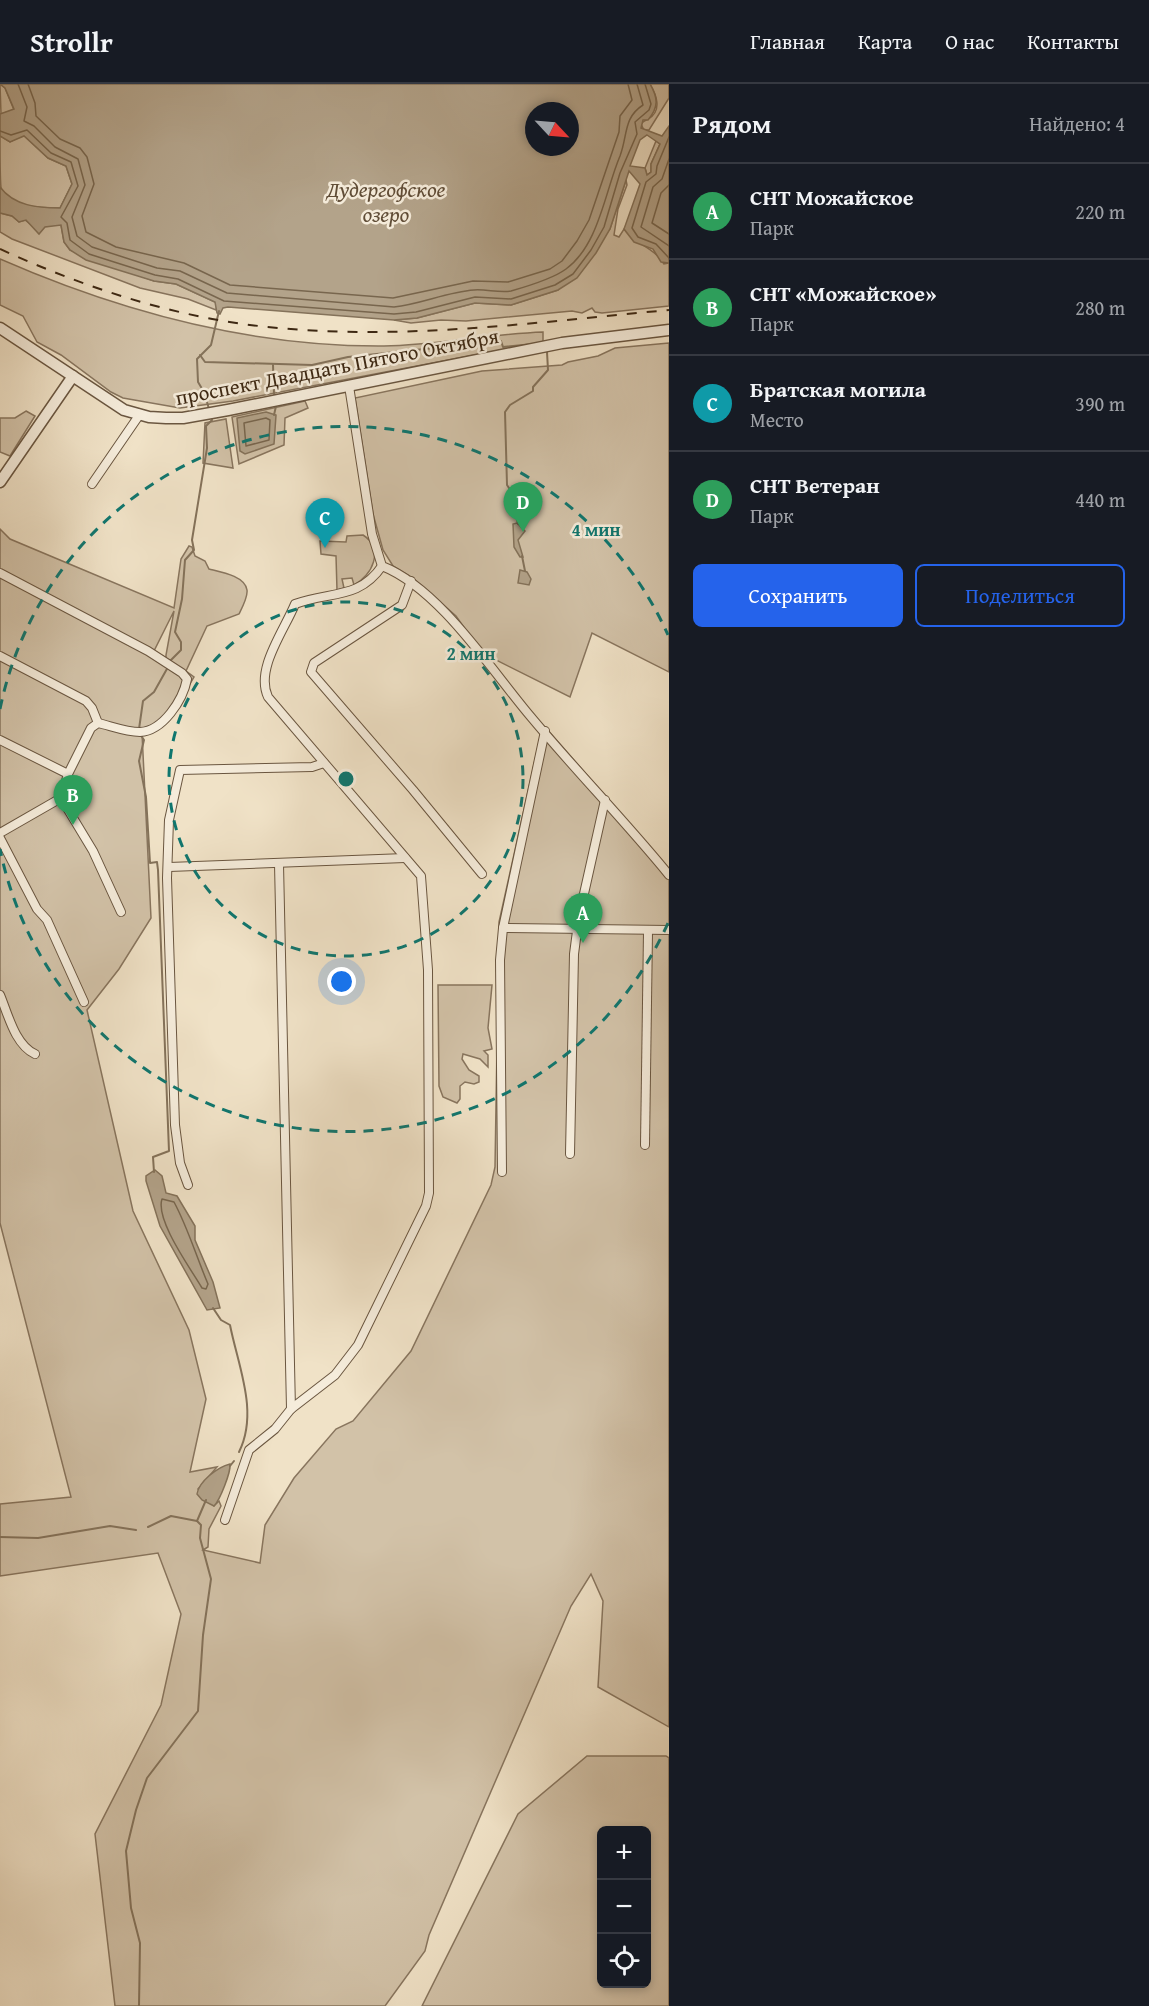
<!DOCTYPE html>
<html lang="ru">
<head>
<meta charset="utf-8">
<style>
	:root { --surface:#171b24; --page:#242831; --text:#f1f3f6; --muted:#9ea1a6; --line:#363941; --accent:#2563eb }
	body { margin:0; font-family:"Gentium Book Plus",serif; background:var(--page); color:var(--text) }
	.controls { position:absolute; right:18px; bottom:18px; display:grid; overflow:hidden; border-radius:9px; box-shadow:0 3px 9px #0003 }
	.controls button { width:54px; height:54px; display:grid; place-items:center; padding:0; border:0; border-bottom:2px solid var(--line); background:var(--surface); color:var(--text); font:30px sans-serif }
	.compass { position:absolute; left:525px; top:18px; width:54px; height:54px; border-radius:50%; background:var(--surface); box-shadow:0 3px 9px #0003; rotate:116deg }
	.you { position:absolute; left:342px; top:898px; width:21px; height:21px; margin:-15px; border:4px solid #fff; border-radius:50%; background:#1a73e8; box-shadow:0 0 0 9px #1a73e833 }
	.badge { display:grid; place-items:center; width:39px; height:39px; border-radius:50%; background:var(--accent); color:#fff; font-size:20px; font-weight:700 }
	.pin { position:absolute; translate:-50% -50px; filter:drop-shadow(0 2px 3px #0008) }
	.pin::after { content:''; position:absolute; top:32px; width:21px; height:18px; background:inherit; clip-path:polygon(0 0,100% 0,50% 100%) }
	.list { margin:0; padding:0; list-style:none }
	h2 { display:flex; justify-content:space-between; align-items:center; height:78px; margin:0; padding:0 24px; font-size:26px }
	h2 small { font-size:20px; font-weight:400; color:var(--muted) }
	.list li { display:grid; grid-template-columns:39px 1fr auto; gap:18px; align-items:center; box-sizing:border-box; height:96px; padding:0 24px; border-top:2px solid var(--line) }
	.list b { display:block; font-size:22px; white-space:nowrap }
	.list p { margin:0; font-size:20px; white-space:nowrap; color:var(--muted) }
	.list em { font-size:20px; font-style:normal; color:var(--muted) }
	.actions { display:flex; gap:12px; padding:18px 24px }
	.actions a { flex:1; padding:14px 0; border:2px solid var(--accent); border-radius:9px; text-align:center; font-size:21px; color:var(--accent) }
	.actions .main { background:var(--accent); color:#fff }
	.icon { flex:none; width:33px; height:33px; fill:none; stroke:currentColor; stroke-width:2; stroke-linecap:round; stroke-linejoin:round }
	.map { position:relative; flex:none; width:669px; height:1922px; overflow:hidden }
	header { display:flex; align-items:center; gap:36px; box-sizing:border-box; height:84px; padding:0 30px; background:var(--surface); border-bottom:2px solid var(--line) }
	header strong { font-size:28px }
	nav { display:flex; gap:33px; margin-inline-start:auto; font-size:21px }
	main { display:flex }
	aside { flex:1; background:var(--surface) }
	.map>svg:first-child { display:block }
	.green { fill:#d2c2a8; stroke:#88755e; stroke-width:1.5; fill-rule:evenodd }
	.water { fill:#b3a38a; stroke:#84725a; stroke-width:1.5; fill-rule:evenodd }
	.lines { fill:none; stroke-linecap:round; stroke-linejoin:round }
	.shore { stroke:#78664e; stroke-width:1.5 }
	.stream { stroke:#84725a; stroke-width:2 }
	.minor-casing { stroke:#6a5640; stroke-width:10 }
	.tertiary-casing { stroke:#6a5640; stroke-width:13 }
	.minor { stroke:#f5ecdb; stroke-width:8 }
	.tertiary { stroke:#f5ecdb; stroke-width:10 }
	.rail { stroke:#3d2813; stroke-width:2; stroke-dasharray:10 10; stroke-linecap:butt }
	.ring { fill:none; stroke:#0f766e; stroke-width:3; stroke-dasharray:10 8 }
	.labels { text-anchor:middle; stroke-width:5; stroke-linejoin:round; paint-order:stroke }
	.street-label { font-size:21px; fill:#3d2813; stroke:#f5ecdb }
	.water-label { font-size:22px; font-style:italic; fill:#604d37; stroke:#f5ecdb }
	.centre { fill:#0f766e; stroke:#f5ecdb; stroke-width:3 }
	.ring-label { font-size:18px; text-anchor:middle; font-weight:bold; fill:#0f766e; stroke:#f5ecdb; stroke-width:5; stroke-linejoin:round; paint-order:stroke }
</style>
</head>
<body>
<header>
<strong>Strollr</strong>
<nav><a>Главная</a><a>Карта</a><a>О нас</a><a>Контакты</a></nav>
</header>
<main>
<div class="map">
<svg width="669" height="1922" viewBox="0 0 669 1922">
	<rect width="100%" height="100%" fill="#f0e2c7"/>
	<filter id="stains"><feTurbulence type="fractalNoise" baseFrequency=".00333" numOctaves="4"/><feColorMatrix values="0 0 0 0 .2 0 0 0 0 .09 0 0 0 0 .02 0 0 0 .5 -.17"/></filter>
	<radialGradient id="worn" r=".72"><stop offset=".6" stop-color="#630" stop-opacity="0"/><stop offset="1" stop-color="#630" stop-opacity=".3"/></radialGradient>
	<g class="green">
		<path d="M0 0 5 4 14 26 1 30Z"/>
		<path d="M650 0H669V14L649 46H644L641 40C643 37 645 37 648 35 663 27 656 10 650 0Z"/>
		<path d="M24 51 48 74 66 82 72 100 60 124C43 124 9 124 1 104 0 94 0 64 0 52L10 58Z"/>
		<path d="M656 57 660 60 651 80V88L647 91 645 84Z"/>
		<path d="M626 96 627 101 618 125 614 151 619 153 624 145C636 161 654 163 664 180L669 179V222L602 229 595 228 592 224 582 229 572 227 466 237 441 236 411 239 394 236 417 234 475 219 511 221 558 206 610 145Z"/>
		<path d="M0 129 12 132 19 138 25 136 33 142 61 141 64 158 70 166 154 197 176 200 215 218 217 220 216 226 188 215 140 204 12 155 0 148Z"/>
		<path d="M0 175C121 228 250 263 384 262 437 261 489 250 543 248V258L233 317 180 324 123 314 111 308 61 271 37 258 23 232 0 221Z"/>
		<path d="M669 259V588L592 549 570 613 492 574 473 556 456 532 413 494 393 482 383 466 373 430 355 314 482 287 562 281 568 278 598 272 615 264Z"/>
		<path d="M305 317 308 324 285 334 284 361 239 380 232 333Z"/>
		<path d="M26 327 35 332 10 372 0 368V334H15Z"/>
		<path d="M226 335 233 384 203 379 205 339Z"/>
		<path d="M0 445 10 455 174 524 181 475 189 462 192 463 195 472 205 477 209 485C221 488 245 492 247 506 248 513 242 524 239 530L207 542 186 587 194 593 172 631 142 649 151 834 119 885 87 926 133 1127 189 1246 206 1315 190 1388 217 1383 198 1405 214 1422 219 1417 221 1422 209 1445 208 1463 203 1466 260 1479 265 1441 294 1394 336 1345 353 1337 411 1267 491 1101 495 1083 499 838 541 649 546 644 669 785V1643L598 1603 603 1517 591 1490 571 1522 429 1851 425 1867 385 1922H115L95 1750 161 1621 181 1530 158 1469 0 1492V1420L71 1413 0 1139ZM174 527 166 571V574L154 567Z"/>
		<path d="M363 451C385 465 372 492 354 501L352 494 342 495 344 504 337 506 336 472 321 470 320 457 346 458 347 452Z"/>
		<path d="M438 901H492L488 944 492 965 484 967 488 971V983L480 975 463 970 462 975 469 986 479 992V998L474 1000 465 998 460 1002V1015L457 1019 443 1013 439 1002Z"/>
		<path d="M587 1672H666L669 1674V1922H422L518 1730ZM646 1746V1900H602V1746Z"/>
	</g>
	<g class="water">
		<path d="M0 0H650C658 14 659 23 648 36H643L641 44 662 52 669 42V179L661 178 653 165 634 158 624 145 640 100 629 87 610 145 596 169 577 194 558 206 511 221 475 219 417 234 394 236 228 223 223 224 220 230 217 229 215 218 176 200 154 197 86 176 70 166 64 158 61 141 45 143 39 150 26 136 19 138 12 132 0 129V103C14 122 38 124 60 124L72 100 66 82 48 74 24 52 10 58 0 52V30L14 25 5 4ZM534 27H570V63H534ZM647 51 660 60 651 80V88L647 91 645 84 630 82 640 56Z"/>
		<path d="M266 328 276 331 274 360 245 370 240 367 237 334Z"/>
		<path d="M517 439 525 447 518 456 523 473H520L514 463 513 440Z"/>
		<path d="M520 486 527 488 531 495 529 501 518 499Z"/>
		<path d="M155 1086 162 1092 166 1109 177 1112 195 1142V1156L213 1198 220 1224 207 1226 160 1142 146 1097V1092Z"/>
		<path d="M230 1380C231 1388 220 1416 214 1422L202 1416 197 1410C199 1397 218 1383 230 1380Z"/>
	</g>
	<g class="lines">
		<g class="shore">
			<path d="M18 0 27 23 24 37 34 42 55 63 78 75 85 101 72 133 77 152 92 163 157 184 180 187 227 209 394 223C421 220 447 208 474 206 486 205 499 209 511 207 525 203 554 194 566 185 599 161 605 107 620 72 628 51 623 34 643 21L637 0"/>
			<path d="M28 0 35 19 36 32 60 55 80 64 87 73 94 100 82 132 86 148 116 163 184 179 230 201 393 214 473 197 508 198 550 185 562 177 577 157 589 136 619 48 620 32 632 16 628 0"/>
			<path d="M0 47 11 51 27 46 51 69 71 78 78 102 61 133 67 139 70 156 89 170 155 191 178 195 224 217 394 230 416 228 475 213 511 215 555 201 573 190 591 166 604 143 620 89 637 50 635 38 649 26 651 20 645 0"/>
			<path d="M669 53 657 82 656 90 646 98 632 144 638 153 656 160 669 174"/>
			<path d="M669 75 662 95 653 103 641 143 669 162"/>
			<path d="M669 101 661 109 652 139 669 150"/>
			<path d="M266 334 270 336 269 356 246 362 244 339Z"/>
			<path d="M162 1115 174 1118C188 1144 196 1172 208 1200L206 1205 202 1204C191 1185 155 1136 162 1115Z"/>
		</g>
		<g class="stream">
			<path d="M200 271 205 278 312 281 348 273 501 257 503 263 543 259"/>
			<path d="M273 281 274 310"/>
			<path d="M209 325 204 308 198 298 197 275 211 261 219 227"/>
			<path d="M274 331 276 322"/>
			<path d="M518 440 511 407 507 401 505 328 510 321 533 307V303L548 286 547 268"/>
			<path d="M522 472 525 487"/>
			<path d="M170 577 181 566V558L175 548 182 515 185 476 194 466 192 456 207 364 206 342 212 336"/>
			<path d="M139 645 143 617 154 608 168 583"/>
			<path d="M140 650 144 656 139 677 146 713 150 779 157 778 158 786 169 1067 153 1073 154 1088"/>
			<path d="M213 1224 221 1236 230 1241C238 1282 259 1328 239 1368"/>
			<path d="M230 1382 234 1377"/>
			<path d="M148 1443 171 1432 197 1437"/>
			<path d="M0 1453 38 1454 110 1442 136 1446"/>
			<path d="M139 1922 140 1859 131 1824 126 1767 136 1726 147 1694 198 1627 203 1551 211 1495 200 1454 201 1441 197 1437 206 1416"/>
		</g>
		<g class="minor-casing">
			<g id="minor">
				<path d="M349 302 372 450 382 482C440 505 491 586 531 633 576 687 625 737 669 791"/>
				<path d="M92 400 140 330"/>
				<path d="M0 489 148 567 182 589 187 595C183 616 163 647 140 648 126 648 111 642 98 639L91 644 68 690 61 714 0 749"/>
				<path d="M411 497 402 521 314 579 311 588 413 706 482 790"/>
				<path d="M0 572 86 617 92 624 98 639"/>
				<path d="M0 656 68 690"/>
				<path d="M61 714 93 767 121 828"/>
				<path d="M0 754 37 825 47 836 84 918"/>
				<path d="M279 780 291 1325"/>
				<path d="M169 783 405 774"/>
				<path d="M503 844 669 846"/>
				<path d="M0 911C8 930 15 961 35 970"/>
				<path d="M645 1061 648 848"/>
				<path d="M570 1070 574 870 579 832 605 716"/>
				<path d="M502 1088 500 876 503 844 545 647"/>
				<path d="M188 1101 180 1079 175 1041 167 794 169 736 180 686 312 683 324 679"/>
				<path d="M225 1436 249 1366 275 1345 291 1325 335 1291 358 1261 426 1122 429 1109 428 886 421 792 268 613C255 585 284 547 295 520 329 507 359 516 382 482"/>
			</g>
		</g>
		<g class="tertiary-casing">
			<g id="tertiary">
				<path d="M0 244 124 326 149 333 166 334H183L228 326 562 259 669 246"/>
				<path d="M0 398 73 292"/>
			</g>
		</g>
		<use href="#minor" class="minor"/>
		<use href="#tertiary" class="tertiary"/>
		<path class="rail" d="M0 165C88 205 182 236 279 244 409 256 539 238 669 226"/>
	</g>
	<g class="ring">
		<circle cx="346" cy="695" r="177"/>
		<path d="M668 839A353 353 0 0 1 0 765M0 625A353 353 0 0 1 668 551"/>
	</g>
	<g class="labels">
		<g class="street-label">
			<text transform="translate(337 283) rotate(-11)" y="7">проспект Двадцать Пятого Октября</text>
		</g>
		<g class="water-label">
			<text x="386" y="113">Дудергофское<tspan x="386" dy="25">озеро</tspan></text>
		</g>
	</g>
	<circle cx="346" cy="695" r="9" class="centre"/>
	<g class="ring-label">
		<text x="596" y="452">4 мин</text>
		<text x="471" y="576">2 мин</text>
	</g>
	<rect width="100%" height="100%" filter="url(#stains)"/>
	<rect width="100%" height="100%" fill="url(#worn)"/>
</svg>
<div class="controls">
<button>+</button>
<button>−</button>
<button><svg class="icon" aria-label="locate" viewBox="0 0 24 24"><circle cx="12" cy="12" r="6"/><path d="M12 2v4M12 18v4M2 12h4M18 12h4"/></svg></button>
</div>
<svg class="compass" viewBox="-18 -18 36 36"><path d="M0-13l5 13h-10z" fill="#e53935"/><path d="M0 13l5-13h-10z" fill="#9ea1a6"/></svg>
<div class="you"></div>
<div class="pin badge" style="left:583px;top:859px;background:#2e9e5b">A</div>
<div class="pin badge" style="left:73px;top:741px;background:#2e9e5b">B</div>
<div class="pin badge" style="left:325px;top:464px;background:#0f9aa8">C</div>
<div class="pin badge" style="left:523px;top:448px;background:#2e9e5b">D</div>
</div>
<aside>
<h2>Рядом<small>Найдено: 4</small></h2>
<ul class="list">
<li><span class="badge" style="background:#2e9e5b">A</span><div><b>СНТ Можайское</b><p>Парк</p></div><em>220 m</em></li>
<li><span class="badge" style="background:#2e9e5b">B</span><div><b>СНТ «Можайское»</b><p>Парк</p></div><em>280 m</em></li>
<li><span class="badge" style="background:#0f9aa8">C</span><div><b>Братская могила</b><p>Место</p></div><em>390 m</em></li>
<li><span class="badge" style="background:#2e9e5b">D</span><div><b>СНТ Ветеран</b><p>Парк</p></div><em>440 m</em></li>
</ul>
<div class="actions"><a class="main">Сохранить</a><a>Поделиться</a></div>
</aside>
</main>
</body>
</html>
